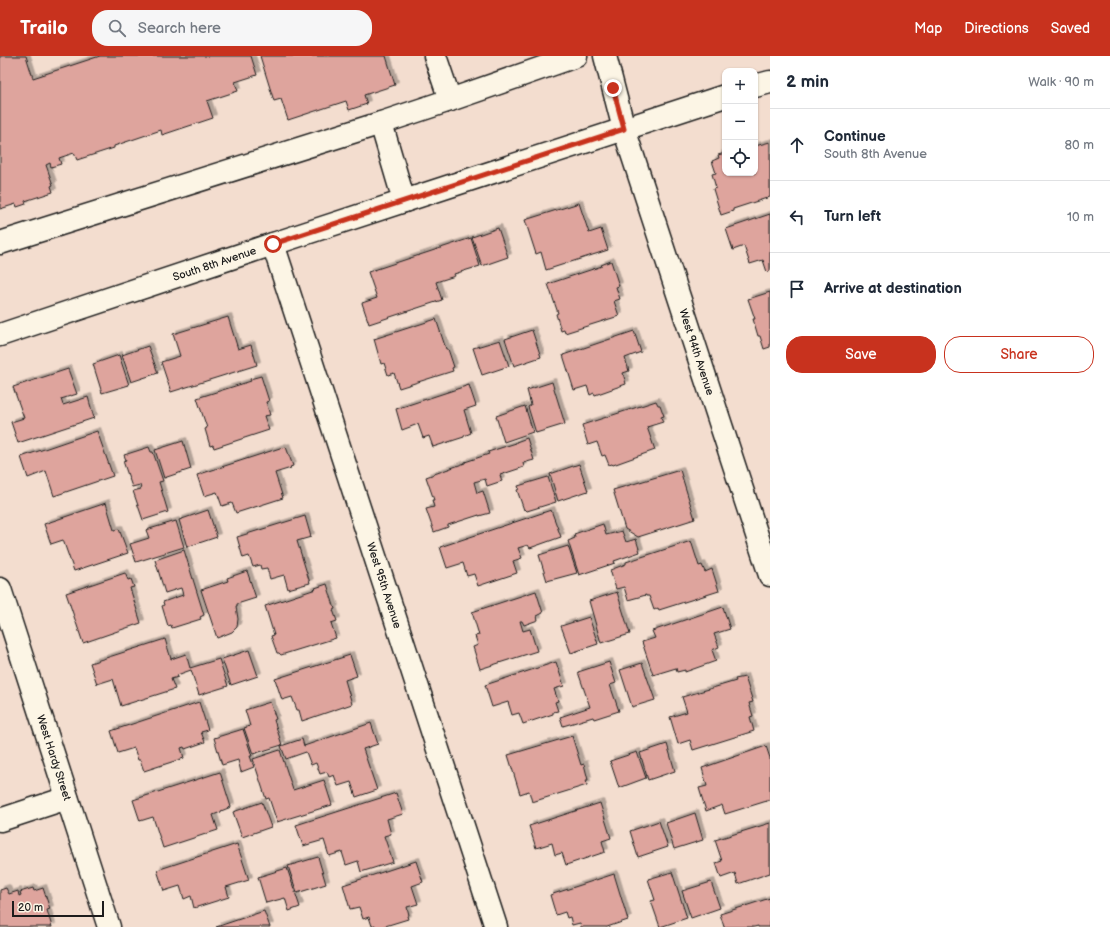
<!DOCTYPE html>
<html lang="en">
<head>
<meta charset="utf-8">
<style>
	:root { --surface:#fff; --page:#f6f6f7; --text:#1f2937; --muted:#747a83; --line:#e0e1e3; --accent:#c8321e }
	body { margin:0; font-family:"Balsamiq Sans",sans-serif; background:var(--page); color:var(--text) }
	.controls { position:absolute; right:12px; top:12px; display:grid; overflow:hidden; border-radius:8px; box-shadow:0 1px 3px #0004 }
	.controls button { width:36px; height:36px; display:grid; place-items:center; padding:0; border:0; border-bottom:1px solid var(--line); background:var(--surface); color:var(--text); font:20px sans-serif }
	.scale { position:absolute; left:12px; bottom:10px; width:92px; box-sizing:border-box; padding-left:4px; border:2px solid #1c1c1c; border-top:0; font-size:11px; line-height:14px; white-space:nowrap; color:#1c1c1c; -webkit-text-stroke:3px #fcf5e5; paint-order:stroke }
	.stop { position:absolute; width:12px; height:12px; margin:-9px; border:3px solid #c8321e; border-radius:50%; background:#fff }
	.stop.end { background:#c8321e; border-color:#fff; box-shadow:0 1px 4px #0008 }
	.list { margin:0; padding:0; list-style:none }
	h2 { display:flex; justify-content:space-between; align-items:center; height:52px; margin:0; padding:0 16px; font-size:17px }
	h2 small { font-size:13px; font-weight:400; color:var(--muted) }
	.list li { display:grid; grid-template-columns:26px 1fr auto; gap:12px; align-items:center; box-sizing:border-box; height:72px; padding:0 16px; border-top:1px solid var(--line) }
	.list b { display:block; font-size:15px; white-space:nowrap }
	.list p { margin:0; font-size:13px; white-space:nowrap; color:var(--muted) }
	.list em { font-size:13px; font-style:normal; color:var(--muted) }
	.actions { display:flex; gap:8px; padding:12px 16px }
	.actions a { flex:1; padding:9px 0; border:1px solid var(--accent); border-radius:16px; text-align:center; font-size:14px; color:var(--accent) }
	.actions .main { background:var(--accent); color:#fff }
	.icon { flex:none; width:22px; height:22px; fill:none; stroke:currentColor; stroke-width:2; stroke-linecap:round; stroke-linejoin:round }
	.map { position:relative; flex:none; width:770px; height:871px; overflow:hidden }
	header { display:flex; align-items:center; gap:24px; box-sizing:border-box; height:56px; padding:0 20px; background:var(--accent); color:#fff }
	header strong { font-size:19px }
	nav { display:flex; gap:22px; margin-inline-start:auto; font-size:14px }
	.search { width:280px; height:36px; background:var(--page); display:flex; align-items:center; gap:10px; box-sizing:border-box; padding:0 14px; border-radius:16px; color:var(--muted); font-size:15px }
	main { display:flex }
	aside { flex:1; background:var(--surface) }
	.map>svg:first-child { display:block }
	.building { fill:#dea49d; stroke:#1c1c1c; filter:url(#shadow) }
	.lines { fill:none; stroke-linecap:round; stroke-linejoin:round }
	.minor-casing { stroke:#1c1c1c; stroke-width:25 }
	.minor { stroke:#fcf5e5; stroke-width:22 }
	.route { stroke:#c8321e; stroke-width:5 }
	.labels { text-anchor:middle; stroke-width:3.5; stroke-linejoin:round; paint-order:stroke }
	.street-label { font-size:11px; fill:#1c1c1c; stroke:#fcf5e5 }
</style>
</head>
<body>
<header>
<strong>Trailo</strong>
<div class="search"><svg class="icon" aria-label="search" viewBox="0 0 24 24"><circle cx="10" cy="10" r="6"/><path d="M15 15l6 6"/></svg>Search here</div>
<nav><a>Map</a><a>Directions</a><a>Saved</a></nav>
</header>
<main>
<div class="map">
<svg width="770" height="871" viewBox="0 0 770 871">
	<defs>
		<filter id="shadow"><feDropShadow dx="3.5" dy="-3.5" stdDeviation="0" flood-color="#0004"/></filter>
	</defs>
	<rect width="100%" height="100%" fill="#f3ddcf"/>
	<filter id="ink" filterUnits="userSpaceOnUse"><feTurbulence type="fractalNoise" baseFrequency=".025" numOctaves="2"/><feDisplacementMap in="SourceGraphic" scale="8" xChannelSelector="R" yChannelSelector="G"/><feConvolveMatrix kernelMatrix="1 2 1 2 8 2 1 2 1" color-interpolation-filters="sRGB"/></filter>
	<g filter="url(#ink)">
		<g class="building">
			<path d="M0 0H26L33 22 100 0H251L257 19 235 26 238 35 207 45 213 62 162 79 161 74 114 90V92L77 104 74 97 59 102 61 108 51 111 50 107 46 109 53 129 51 130 53 136 25 145 26 148 17 151 16 148 0 153Z"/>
			<path d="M260 0H386L395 29 364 39 367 48 349 54 346 45 288 64 281 43 274 45Z"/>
			<path d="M770 86V141L733 153V155L721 159 713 133 716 132 712 118 716 117 712 105 719 102 718 99 725 97V117H755V90Z"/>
			<path d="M579 147 589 177 601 173 608 194 546 214 541 196 536 198 525 164Z"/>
			<path d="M770 158V215L767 216 763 204 750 208 744 190 733 194 726 173Z"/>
			<path d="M498 172 508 201 482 210 472 181Z"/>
			<path d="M471 182 480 210 454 218 455 220 436 226 442 244 369 268 362 247 377 242 368 216Z"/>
			<path d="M611 205 619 230 616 231 620 243 614 245 619 260 565 277 564 274 561 275 556 258 558 257 548 228 602 210 601 209Z"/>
			<path d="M770 236V291L764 293 760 280H758L753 263H755L748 243Z"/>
			<path d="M228 261 238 293 251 289 257 309 171 336 161 306 180 300 173 278Z"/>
			<path d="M436 263 446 293H448L454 311 452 312 453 315 399 332 394 317 388 319 384 307 381 308 374 283Z"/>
			<path d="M532 274 541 301 514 310 505 283Z"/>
			<path d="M634 275 641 296 625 302 629 315 623 317 626 328 595 339 594 337 590 339 587 330 574 334 563 299Z"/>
			<path d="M500 284 509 310 482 319 473 292Z"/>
			<path d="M148 290 158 317 131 326 122 299Z"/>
			<path d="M119 299 129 329 102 337 93 308Z"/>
			<path d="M68 313 77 338 61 343 63 349 88 341 94 362 18 387 11 366 24 362 13 331Z"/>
			<path d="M261 320 269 345 266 346 270 359 264 360 269 374 214 392 213 389 210 390 205 373 207 372 197 342 251 325 250 323Z"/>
			<path d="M552 326 565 368 536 377 528 351 531 349 527 334Z"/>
			<path d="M469 329 476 350 464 354 471 377 464 380V381L433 391 429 380 423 382 418 368 402 374 396 353Z"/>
			<path d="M656 345 658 349H660L664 360 661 361 663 366 647 371 655 394 613 409 612 408 609 409 605 399 602 400 597 386 588 389 582 369Z"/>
			<path d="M525 350 533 376 504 386 496 360Z"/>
			<path d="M97 375 113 420 54 440 46 415 28 422 21 401Z"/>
			<path d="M527 382 534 404 523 407 524 411 500 419 502 425 487 430 485 423 474 426 477 437 483 435 490 457 479 460V459L448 469V471L434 476 426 453 434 451 432 444H434L426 421 465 407V406L489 398 488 396 516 387V386Z"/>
			<path d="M183 385 191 413 164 422 155 394Z"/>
			<path d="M149 391 151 396H153L163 425 159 426 168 456 143 464 133 435 141 433 140 429 132 431 123 405 126 404 124 399Z"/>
			<path d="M283 391V392L286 391 293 410 290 411 291 412 275 417 283 442 236 457 232 447 222 450 217 436 204 440 197 419Z"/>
			<path d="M579 408 588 435 558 445 550 418Z"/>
			<path d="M680 414 695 463 638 481 625 473 613 434Z"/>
			<path d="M548 421 556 446 527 455 525 453 524 454 517 434 519 433 518 430Z"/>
			<path d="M106 447 114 474 119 473 128 497 74 515 63 484 51 488 44 468Z"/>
			<path d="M208 454 217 481 187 491 179 464Z"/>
			<path d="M551 454 561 481 530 492 528 489 518 492 522 502 513 505 517 517 478 530 474 518 467 520 463 507 447 512 440 491Z"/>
			<path d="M305 460 311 481 297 485 310 527 288 533 284 519 270 523 267 512 261 513 260 509 253 511 249 500 243 502 237 481Z"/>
			<path d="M176 465 184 491 136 506 130 488 149 482 146 474Z"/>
			<path d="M603 468 606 479 622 475 626 486 636 483 640 496 614 505 615 507 579 519 568 485 575 482 574 478Z"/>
			<path d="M691 485 699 510 702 509 705 516 712 513 719 535 659 554 658 552 654 554 649 540H646V539L628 544 624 531 616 533 610 514 626 508V506Z"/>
			<path d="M568 490 577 517 547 525 539 499Z"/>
			<path d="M184 494 204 559 200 561 201 563 172 572 171 569 168 570 162 550 164 549 163 546 183 539 181 532 165 537 155 504Z"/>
			<path d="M247 515 256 542 237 548V550H236L238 563 237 571 232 576 217 582 201 534 228 525 227 522Z"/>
			<path d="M125 517 128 524 131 523 134 531 130 532 141 567 83 587 66 537Z"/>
			<path d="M327 528 335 553 333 554 337 565 331 567 336 582 281 599 279 597H277L271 580 274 579 265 550 316 533 315 532Z"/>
			<path d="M536 535 543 557 537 560 538 564 524 569 522 565H520L523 575 530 573 537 595 480 613 473 591 478 589 475 580 479 579 472 556Z"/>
			<path d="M617 536 630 578 601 587 589 545Z"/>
			<path d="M723 551 730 573 714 578 719 591 712 594 716 605 685 616V614L677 616 676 612 653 619 642 586 655 582 652 575Z"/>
			<path d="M589 561 598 588 571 597 561 570Z"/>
			<path d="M165 583 171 603 186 598 190 612 219 603 228 630 199 639 191 614 177 619 178 621 171 623 175 633 121 650 113 623 97 628 90 607Z"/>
			<path d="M249 594 258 620 231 629 222 603Z"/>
			<path d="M350 599 357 620 345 624 352 648 302 665 299 654H297L292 641 282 644 275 623Z"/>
			<path d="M556 606 564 630 554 633 558 645 555 646 558 655 553 656V658L523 668 519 657 512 659 508 646 492 651 485 629Z"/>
			<path d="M609 606 616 627 610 629 619 655 594 663 593 661 563 670 560 661 590 651 578 616Z"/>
			<path d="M642 607 655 644 632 651 620 614Z"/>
			<path d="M745 621 753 646 749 647 753 660 750 661 754 675 693 694 690 684 678 688 670 661 687 656 682 641 736 625 735 623Z"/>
			<path d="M199 646 208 674 201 676 205 686 185 693 184 691 181 692 184 702 144 715 140 704H138L134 692 118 697 111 675Z"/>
			<path d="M270 646 276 663 274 664 282 689 253 698 244 672 250 670 245 654Z"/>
			<path d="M371 667 378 688 363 693 377 734 356 741 351 726 338 730 334 719 329 721 327 716 320 718 316 707 311 709 306 696 286 703 281 690 302 683 304 690Z"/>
			<path d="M243 673 252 700H250L254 711 241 716 238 704 222 709 214 682Z"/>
			<path d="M572 680 581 709 584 708 588 724H586L587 729 532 746 529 735 520 738 508 699Z"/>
			<path d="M667 688 675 715 648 724 640 697Z"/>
			<path d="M766 690 770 702V744L725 758 722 749 706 755 699 732 707 730 702 712Z"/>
			<path d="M280 694 293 734 324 724 332 749 277 766 269 742 266 743 253 703Z"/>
			<path d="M637 696 646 722 619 732 610 705Z"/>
			<path d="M220 716 231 751 221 755V756L213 759 218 774 163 792 153 761 140 765 133 744Z"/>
			<path d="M396 737 403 758 387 763 391 778 384 780 393 806 361 816 358 805 346 809 342 796 329 800 324 784 303 790 296 769Z"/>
			<path d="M262 746 271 771 242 781 233 756Z"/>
			<path d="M600 747 611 782 602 785 605 796 566 809 562 797 555 799 552 787 536 792 529 770Z"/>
			<path d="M695 757 703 784 674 793 666 767Z"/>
			<path d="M659 765 668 791 638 801 630 775Z"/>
			<path d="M770 767V817L738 828 735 817 721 822 716 807 722 805 715 784Z"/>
			<path d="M237 788 249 824 226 831 229 841 194 852 191 840 184 843 180 830 164 835 157 814Z"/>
			<path d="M318 801 326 828 297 837 288 810Z"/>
			<path d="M416 805 423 826 412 830 418 848 407 851 409 859 407 860 408 863 382 871H376L375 869 372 870 369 861 363 863 359 851 350 853 343 829Z"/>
			<path d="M287 812 300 851 289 855 285 842 266 847 258 821Z"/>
			<path d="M672 816 687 862 660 871 651 845 655 844 648 823Z"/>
			<path d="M614 818 628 864 607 871H581L580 867 572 869 570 861 567 862 565 856 556 859 550 839Z"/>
			<path d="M711 826 720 852 691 862 682 835Z"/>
			<path d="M6 832 9 838 18 835 19 840 21 839 20 836 33 832 34 835 43 832 50 853 47 854 52 871H0V834Z"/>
			<path d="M770 842V871H758V870L754 871H724L720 858Z"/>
			<path d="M264 855 270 871H216Z"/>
		</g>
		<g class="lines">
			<g class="minor-casing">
				<g id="minor">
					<path d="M435 0 450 44"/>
					<path id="s1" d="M605 0 624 73 770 519"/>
					<path d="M755 30 770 26"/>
					<path d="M404 145 381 67 450 44 576 0"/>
					<path d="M0 187 381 67"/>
					<path id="s2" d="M273 188 496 871"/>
					<path id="s3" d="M0 279 273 188 725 40"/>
					<path id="s4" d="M0 533 109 871"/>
					<path d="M0 764 67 742"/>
				</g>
			</g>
			<use href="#minor" class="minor"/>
		</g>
	</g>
	<g class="lines" filter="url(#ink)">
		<path class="route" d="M273 188 624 73 613 32"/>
	</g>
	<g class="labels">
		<g class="street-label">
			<text dy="4" stroke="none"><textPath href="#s3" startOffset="226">South 8th Avenue</textPath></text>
			<text dy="4" stroke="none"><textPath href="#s1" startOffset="310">West 94th Avenue</textPath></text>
			<text dy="4" stroke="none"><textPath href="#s2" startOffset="359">West 95th Avenue</textPath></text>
			<text dy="4" stroke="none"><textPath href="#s4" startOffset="177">West Hardy Street</textPath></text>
		</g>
	</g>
</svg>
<div class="controls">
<button>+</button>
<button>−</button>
<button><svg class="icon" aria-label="locate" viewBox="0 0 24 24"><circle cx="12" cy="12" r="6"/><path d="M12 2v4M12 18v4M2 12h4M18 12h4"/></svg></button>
</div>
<div class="scale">20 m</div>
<div class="stop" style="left:273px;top:188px"></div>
<div class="stop end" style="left:613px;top:32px"></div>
</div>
<aside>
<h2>2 min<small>Walk · 90 m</small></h2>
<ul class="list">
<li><svg class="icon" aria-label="ahead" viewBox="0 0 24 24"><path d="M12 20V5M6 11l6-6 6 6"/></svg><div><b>Continue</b><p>South 8th Avenue</p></div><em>80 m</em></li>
<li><svg class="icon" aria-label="left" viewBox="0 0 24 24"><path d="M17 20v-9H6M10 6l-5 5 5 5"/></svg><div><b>Turn left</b></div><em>10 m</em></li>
<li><svg class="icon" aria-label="arrive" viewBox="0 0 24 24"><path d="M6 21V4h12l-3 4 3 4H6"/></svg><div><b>Arrive at destination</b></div></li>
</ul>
<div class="actions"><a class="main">Save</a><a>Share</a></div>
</aside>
</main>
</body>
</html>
